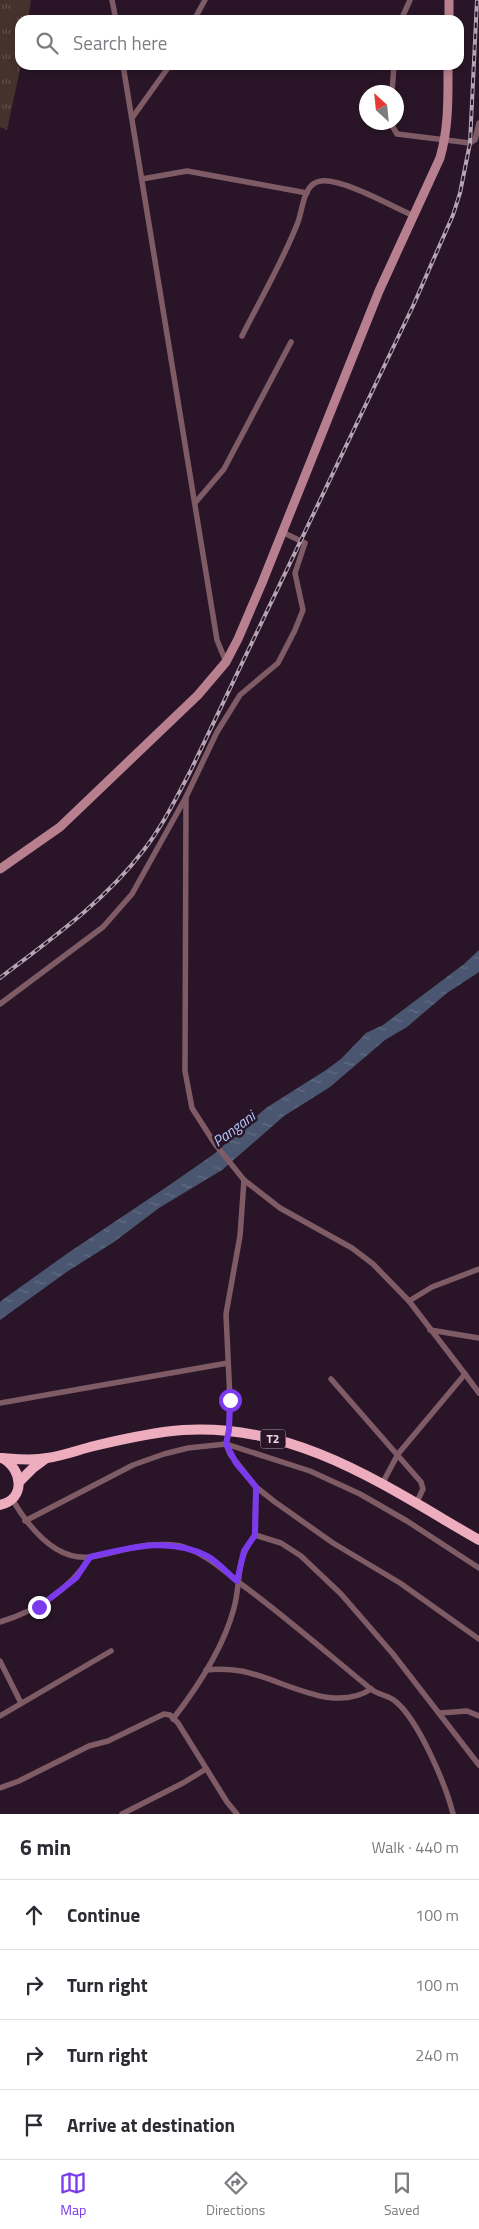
<!DOCTYPE html>
<html lang="en">
<head>
<meta charset="utf-8">
<style>
	:root { --surface:#fff; --page:#f7f7f7; --text:#2b2b33; --muted:#7c7c81; --line:#e1e1e2; --accent:#7c3aed }
	body { margin:0; font-family:"Titillium Web",sans-serif; background:var(--page); color:var(--text) }
	.compass { position:absolute; left:359px; top:85px; width:45px; height:45px; border-radius:50%; background:var(--surface); box-shadow:0 2px 8px #0003; rotate:333deg }
	.stop { position:absolute; width:15px; height:15px; margin:-11px; border:4px solid #7c3aed; border-radius:50%; background:#fff }
	.stop.end { background:#7c3aed; border-color:#fff; box-shadow:0 1px 5px #0008 }
	.list { margin:0; padding:0; list-style:none }
	h2 { display:flex; justify-content:space-between; align-items:center; height:65px; margin:0; padding:0 20px; font-size:21px }
	h2 small { font-size:16px; font-weight:400; color:var(--muted) }
	.list li { display:grid; grid-template-columns:32px 1fr auto; gap:15px; align-items:center; box-sizing:border-box; height:70px; padding:0 20px; border-top:1px solid var(--line) }
	.list b { display:block; font-size:19px; white-space:nowrap }
	.list em { font-size:16px; font-style:normal; color:var(--muted) }
	.icon { flex:none; width:28px; height:28px; fill:none; stroke:currentColor; stroke-width:2; stroke-linecap:round; stroke-linejoin:round }
	.map { position:relative; flex:none; width:479px; height:1814px; overflow:hidden }
	.search { position:absolute; background:var(--surface); box-shadow:0 2px 8px #0003; left:15px; right:15px; top:15px; height:55px; display:flex; align-items:center; gap:12px; box-sizing:border-box; padding:0 18px; border-radius:15px; color:var(--muted); font-size:19px }
	.sheet { height:345px; background:var(--surface) }
	nav { display:flex; justify-content:space-around; align-items:center; box-sizing:border-box; height:70px; border-top:1px solid var(--line); background:var(--surface); font-size:14px; color:var(--muted) }
	nav a { display:grid; justify-items:center; gap:2px }
	nav .on { color:var(--accent) }
	.map>svg:first-child { display:block }
	.grass { fill:url(#grass-tufts) }
	.water { fill:url(#water-ripples) }
	.lines { fill:none; stroke-linecap:round; stroke-linejoin:round }
	.minor { stroke:#7f5c65; stroke-width:5.5 }
	.secondary { stroke:#b87f8e; stroke-width:9 }
	.trunk { stroke:#edadbe; stroke-width:10 }
	.rail-casing { stroke:#b6a5b4; stroke-width:4 }
	.rail { stroke:#291527; stroke-width:2; stroke-dasharray:5.5; stroke-linecap:butt }
	.route { stroke:#7c3aed; stroke-width:6 }
	.labels { text-anchor:middle; stroke-width:5; stroke-linejoin:round; paint-order:stroke }
	.shield { fill:#291527; stroke:#b0a0ae; stroke-width:1 }
	.shield-label { font-size:12px; font-weight:bold; fill:#eadbe8 }
	.water-label { font-size:15px; font-style:italic; fill:#b2c9fc; stroke:#291527 }
</style>
</head>
<body>
<div class="map">
<svg width="479" height="1814" viewBox="0 0 479 1814">
	<defs>
		<pattern id="grass-tufts" width="24" height="20" patternUnits="userSpaceOnUse" patternTransform="scale(1.25)"><rect width="24" height="20" fill="#46322d"/><path d="M3 7l-1-3M5 7V3M7 7l1-3M15 17l-1-3M17 17v-4M19 17l1-3" fill="none" stroke="#614f4b"/></pattern>
		<pattern id="water-ripples" width="26" height="14" patternUnits="userSpaceOnUse" patternTransform="scale(1.25)"><rect width="26" height="14" fill="#4a5670"/><path d="M2 4q2-2 4 0t4 0M15 11q2-2 4 0t4 0" fill="none" stroke="#646e84"/></pattern>
	</defs>
	<rect width="100%" height="100%" fill="#291527"/>
	<path class="grass" d="M0 0H31L28 20H20L21 65 7 130 0 127Z"/>
	<path class="water" d="M479 950V972L447 993 407 1027 385 1040 330 1087 284 1116 222 1170 159 1208 114 1242 68 1271 0 1320V1302L5 1298 68 1253 171 1184 214 1154 266 1108 326 1070 341 1059 366 1033 383 1025 464 964Z"/>
	<g class="lines">
		<g class="minor">
			<path d="M112 0 116 20"/>
			<path d="M194 20 205 0"/>
			<path d="M401 20 410 0"/>
			<path d="M123 65 217 640 226 662"/>
			<path d="M392 92 394 65"/>
			<path d="M132 118 170 65"/>
			<path d="M390 122 397 134 470 143 475 140 479 123"/>
			<path d="M142 179 187 171 307 193"/>
			<path d="M242 336C261 298 283 261 298 222 303 209 303 183 321 181 342 178 393 207 414 216"/>
			<path d="M195 503 224 469 291 342"/>
			<path d="M186 797 185 1071 192 1108 215 1144 244 1180 280 1208 352 1248 373 1264 409 1301 465 1374 398 1454 382 1484"/>
			<path d="M0 1004 103 927 132 894 186 797 217 732 240 695 278 663 295 630 303 610 295 573 305 543 282 532"/>
			<path d="M244 1180 240 1236 226 1314 230 1400 229 1430 226 1444 230 1454 256 1487 275 1502 333 1543 400 1583 479 1639"/>
			<path d="M409 1301 432 1287 479 1269"/>
			<path d="M430 1330 479 1338"/>
			<path d="M465 1374 479 1393"/>
			<path d="M331 1379 421 1482 423 1489 416 1504"/>
			<path d="M0 1403 228 1363"/>
			<path d="M12 1499C28 1526 54 1561 90 1557 110 1554 129 1547 150 1545 160 1545 173 1543 184 1547 209 1556 220 1568 241 1584 286 1617 328 1654 371 1689 378 1695 388 1695 395 1701 418 1719 446 1785 453 1814"/>
			<path d="M25 1521 133 1465 164 1454 188 1448 226 1444 310 1471 360 1494 407 1521 479 1568"/>
			<path d="M255 1535 256 1487"/>
			<path d="M0 1622C36 1611 70 1590 90 1557"/>
			<path d="M0 1661 21 1703"/>
			<path d="M206 1670C217 1669 229 1669 241 1671 281 1678 332 1715 371 1689"/>
			<path d="M440 1713 467 1711 479 1716"/>
			<path d="M0 1716 111 1651"/>
			<path d="M173 1719C197 1688 224 1646 234 1608 242 1578 234 1562 255 1535L281 1543 301 1556 341 1594 393 1654 479 1765"/>
			<path d="M0 1788 19 1781 89 1746 108 1741 164 1714 170 1715 178 1723 227 1802 237 1814"/>
			<path d="M122 1814 183 1783 206 1769"/>
		</g>
		<g class="secondary">
			<path d="M449 20V0"/>
			<path d="M0 869 60 827 198 695 226 662 238 639 262 583 379 291 440 158C449 127 448 96 448 65"/>
		</g>
		<g class="trunk">
			<path d="M1 1458C16 1459 32 1461 47 1458 62 1456 78 1450 94 1446 123 1439 154 1432 183 1430 297 1423 385 1486 479 1540"/>
			<path d="M19 1482 33 1468 45 1459"/>
			<path d="M0 1505C26 1499 23 1469 2 1458"/>
		</g>
		<g class="rail-casing">
			<path id="rail" d="M0 978C51 939 104 902 143 851 162 827 175 800 190 772L413 306 453 215 460 193 470 143 477 0"/>
		</g>
		<use href="#rail" class="rail"/>
	</g>
	<g class="lines">
		<path class="route" d="M39 1607 76 1578 90 1557C129 1548 169 1536 207 1556 218 1562 227 1573 237 1581L244 1551 255 1535 256 1487 236 1463 226 1444 229 1430 230 1400"/>
	</g>
	<g class="labels">
		<rect class="shield" x="260.5" y="1429.5" width="25" height="19" rx="4"/>
		<g class="shield-label">
			<text x="273" y="1443">T2</text>
		</g>
		<g class="water-label">
			<text transform="translate(234 1129) rotate(-37)" y="5">Pangani</text>
		</g>
	</g>
</svg>
<svg class="compass" viewBox="-18 -18 36 36"><path d="M0-13l5 13h-10z" fill="#e53935"/><path d="M0 13l5-13h-10z" fill="#7c7c81"/></svg>
<div class="stop" style="left:230px;top:1400px"></div>
<div class="stop end" style="left:39px;top:1607px"></div>
<div class="search"><svg class="icon" aria-label="search" viewBox="0 0 24 24"><circle cx="10" cy="10" r="6"/><path d="M15 15l6 6"/></svg>Search here</div>
</div>
<section class="sheet">
<h2>6 min<small>Walk · 440 m</small></h2>
<ul class="list">
<li><svg class="icon" aria-label="ahead" viewBox="0 0 24 24"><path d="M12 20V5M6 11l6-6 6 6"/></svg><div><b>Continue</b></div><em>100 m</em></li>
<li><svg class="icon" aria-label="right" viewBox="0 0 24 24"><path d="M7 20v-9h11M14 6l5 5-5 5"/></svg><div><b>Turn right</b></div><em>100 m</em></li>
<li><svg class="icon" aria-label="right" viewBox="0 0 24 24"><path d="M7 20v-9h11M14 6l5 5-5 5"/></svg><div><b>Turn right</b></div><em>240 m</em></li>
<li><svg class="icon" aria-label="arrive" viewBox="0 0 24 24"><path d="M6 21V4h12l-3 4 3 4H6"/></svg><div><b>Arrive at destination</b></div></li>
</ul>
</section>
<nav>
<a class="on"><svg class="icon" aria-label="map" viewBox="0 0 24 24"><path d="M3 6l6-2 6 2 6-2v14l-6 2-6-2-6 2zM9 4v14M15 6v14"/></svg>Map</a>
<a><svg class="icon" aria-label="directions" viewBox="0 0 24 24"><path d="M12 3l9 9-9 9-9-9zM9 14v-3h6M13 9l2 2-2 2"/></svg>Directions</a>
<a><svg class="icon" aria-label="saved" viewBox="0 0 24 24"><path d="M7 4h10v16l-5-4-5 4z"/></svg>Saved</a>
</nav>
</body>
</html>
